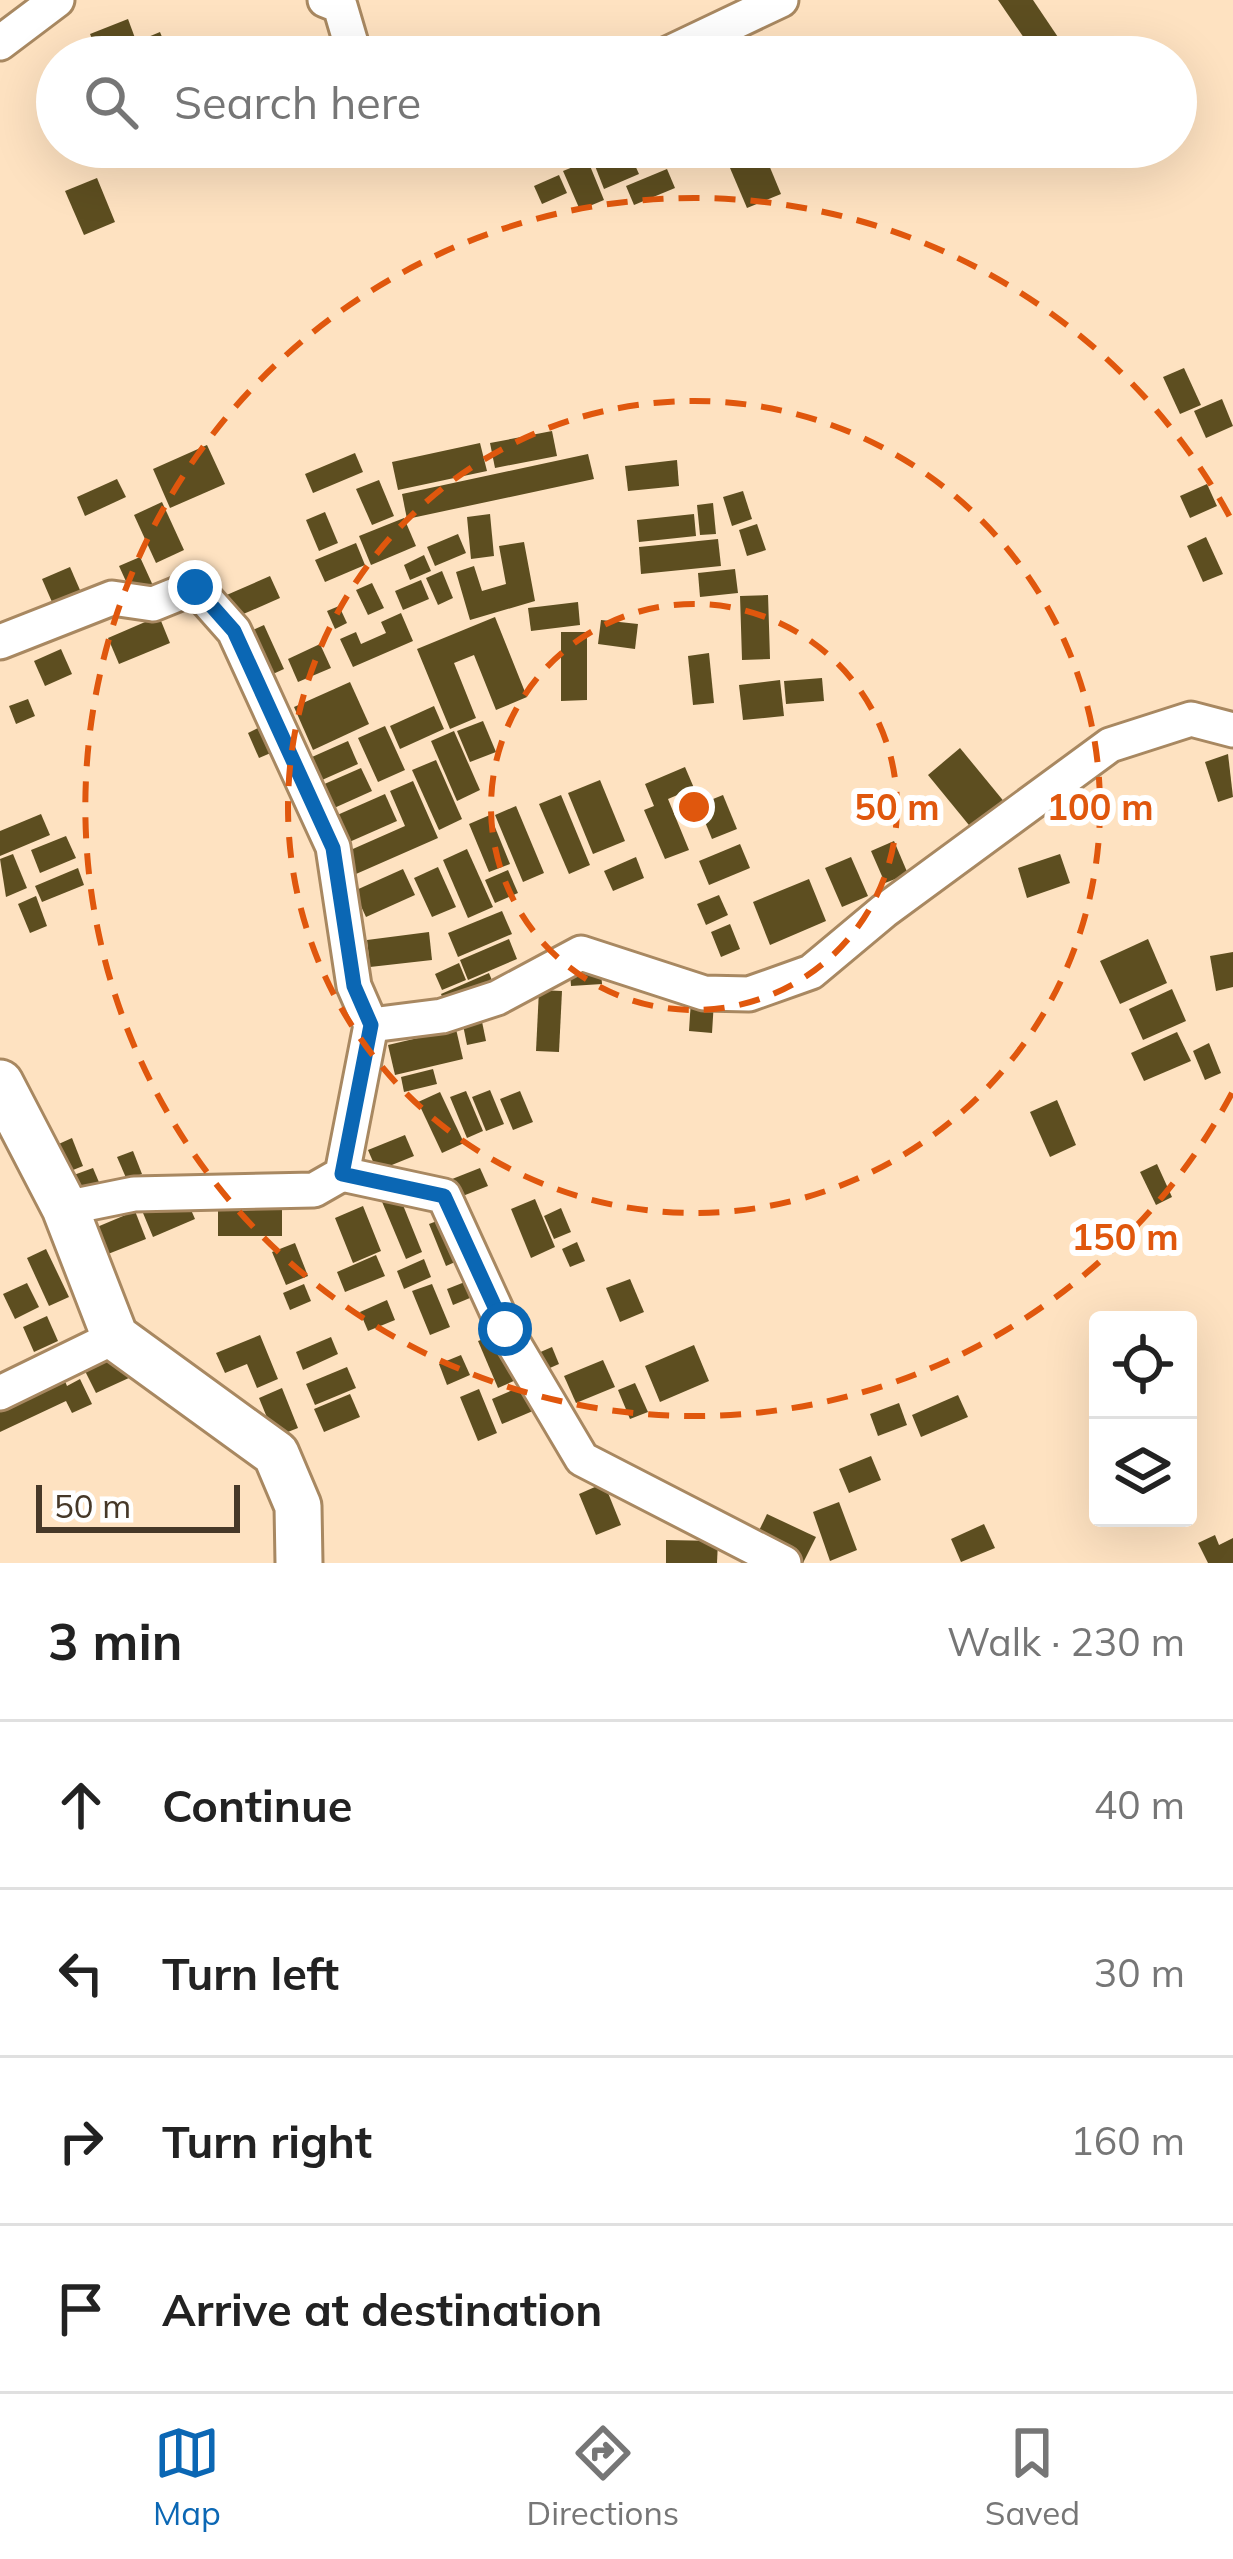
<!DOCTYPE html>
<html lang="en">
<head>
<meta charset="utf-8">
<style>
	:root { --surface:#fff; --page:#f2f2f2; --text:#222; --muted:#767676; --line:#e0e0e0; --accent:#0b67b4 }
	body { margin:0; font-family:Mulish,sans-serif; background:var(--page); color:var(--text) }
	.controls { position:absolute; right:36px; bottom:36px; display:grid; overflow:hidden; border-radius:12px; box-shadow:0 12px 48px #0002 }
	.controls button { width:108px; height:108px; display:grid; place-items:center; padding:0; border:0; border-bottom:3px solid var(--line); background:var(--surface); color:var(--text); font:60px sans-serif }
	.scale { position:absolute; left:36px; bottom:30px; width:204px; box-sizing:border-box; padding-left:12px; border:6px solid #463828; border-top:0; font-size:33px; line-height:42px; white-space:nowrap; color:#463828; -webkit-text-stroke:9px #fff; paint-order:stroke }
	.stop { position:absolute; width:36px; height:36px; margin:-27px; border:9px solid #0b67b4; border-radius:50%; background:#fff }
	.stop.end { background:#0b67b4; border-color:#fff; box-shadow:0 3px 12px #0008 }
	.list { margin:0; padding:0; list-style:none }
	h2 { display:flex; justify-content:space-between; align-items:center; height:156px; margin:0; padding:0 48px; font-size:51px }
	h2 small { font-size:39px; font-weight:400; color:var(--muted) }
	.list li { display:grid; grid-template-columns:78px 1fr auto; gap:36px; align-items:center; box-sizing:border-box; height:168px; padding:0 48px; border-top:3px solid var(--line) }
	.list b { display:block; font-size:45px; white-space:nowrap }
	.list em { font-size:39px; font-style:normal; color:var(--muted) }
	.icon { flex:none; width:66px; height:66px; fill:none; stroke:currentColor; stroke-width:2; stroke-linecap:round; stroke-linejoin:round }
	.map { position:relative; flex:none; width:1233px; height:1563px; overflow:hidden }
	.search { position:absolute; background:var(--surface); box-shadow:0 12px 48px #0002; left:36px; right:36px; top:36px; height:132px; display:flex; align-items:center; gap:30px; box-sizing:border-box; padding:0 42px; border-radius:66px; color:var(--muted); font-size:45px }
	.sheet { height:828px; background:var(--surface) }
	nav { display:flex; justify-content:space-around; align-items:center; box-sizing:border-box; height:168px; border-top:3px solid var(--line); background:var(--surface); font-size:33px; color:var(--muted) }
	nav a { display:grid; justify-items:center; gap:6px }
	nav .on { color:var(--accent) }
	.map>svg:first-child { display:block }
	.building { fill:#5d4e20 }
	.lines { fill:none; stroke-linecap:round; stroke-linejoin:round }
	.street-casing { stroke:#a88861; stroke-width:39 }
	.secondary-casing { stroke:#a88861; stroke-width:51 }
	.street { stroke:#fff; stroke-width:33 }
	.secondary { stroke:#fff; stroke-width:45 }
	.route { stroke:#0b67b4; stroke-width:15 }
	.ring { fill:none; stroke:#e0570d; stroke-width:6; stroke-dasharray:21 15 }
	.centre { fill:#e0570d; stroke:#fff; stroke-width:6 }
	.ring-label { font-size:36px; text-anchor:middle; font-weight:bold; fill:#e0570d; stroke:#fff; stroke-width:12; stroke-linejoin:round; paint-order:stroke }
</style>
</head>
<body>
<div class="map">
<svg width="1233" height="1563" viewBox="0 0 1233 1563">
	<rect width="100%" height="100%" fill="#fee2c1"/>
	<g class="building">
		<path d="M998 0H1033L1066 49 1054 57H1037Z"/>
		<path d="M128 19 135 38 98 53 90 34Z"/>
		<path d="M160 32 170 57H142L136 42Z"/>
		<path d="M629 152 639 174 604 189 595 166Z"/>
		<path d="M764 153 781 194 747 208 730 168Z"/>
		<path d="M588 161 604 200 580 210 563 171Z"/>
		<path d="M667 169 675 188 634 205 626 186Z"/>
		<path d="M559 175 567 193 542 204 534 186Z"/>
		<path d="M97 178 115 222 84 235 65 191Z"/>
		<path d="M1184 368 1201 405 1180 414 1163 377Z"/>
		<path d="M1222 399 1233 426 1206 438 1194 411Z"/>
		<path d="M552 431 557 456 495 468 490 443Z"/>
		<path d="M480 443 487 471 398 490 392 462Z"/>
		<path d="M207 445 225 484 170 508 153 469Z"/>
		<path d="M355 453 363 472 313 493 305 474Z"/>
		<path d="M588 454 594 479 407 519 402 494Z"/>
		<path d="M677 460 679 486 628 491 625 466Z"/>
		<path d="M117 479 126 497 85 516 77 497Z"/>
		<path d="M379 480 394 516 372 525 356 489Z"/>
		<path d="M1207 484 1217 506 1190 518 1180 496Z"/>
		<path d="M743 491 752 519 732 526 723 497Z"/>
		<path d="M162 502 184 550 156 563 134 515Z"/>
		<path d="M713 503 716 534 700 535 697 505Z"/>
		<path d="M325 512 338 543 319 551 306 520Z"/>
		<path d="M490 514 494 556 471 559 467 517Z"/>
		<path d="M694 514 696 536 639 542 637 520Z"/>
		<path d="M404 518 416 546 371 565 359 536Z"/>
		<path d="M757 524 766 550 747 556 739 530Z"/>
		<path d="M458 534 466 553 435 566 427 547Z"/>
		<path d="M1206 537 1223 574 1203 582 1187 546Z"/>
		<path d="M718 539 721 566 641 574 639 547Z"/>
		<path d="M524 542 535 601 470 620 456 572 474 566 482 591 506 584 499 546Z"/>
		<path d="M356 543 365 565 325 582 315 560Z"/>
		<path d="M424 555 431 571 410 580 404 565Z"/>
		<path d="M140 557 155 590 134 599 119 566Z"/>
		<path d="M70 567 83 597 55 609 42 579Z"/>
		<path d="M735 569 738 593 700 597 698 573Z"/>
		<path d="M442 571 453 598 438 605 426 578Z"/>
		<path d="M270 576 280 598 232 619 222 597Z"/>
		<path d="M421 580 429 599 403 610 395 591Z"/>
		<path d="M372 583 384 608 368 615 356 590Z"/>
		<path d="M768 595 770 659 742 660 740 596Z"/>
		<path d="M578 602 580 625 531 631 528 608Z"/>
		<path d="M339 606 347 623 335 629 327 611Z"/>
		<path d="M401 613 413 641 353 667 340 639 356 632 361 644 386 633 381 622Z"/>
		<path d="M159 616 170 643 119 664 108 638Z"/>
		<path d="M495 617 527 697 496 710 474 655 454 663 476 718 450 729 417 649Z"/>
		<path d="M601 620 638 624 635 649 598 644Z"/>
		<path d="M264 625 284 669 264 678 244 634Z"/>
		<path d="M561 632H587V700L561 701Z"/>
		<path d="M320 644 331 668 298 682 288 659Z"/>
		<path d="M61 649 72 674 45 686 34 661Z"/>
		<path d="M709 653 714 703 693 705 688 656Z"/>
		<path d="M822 678 824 701 786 704 784 681Z"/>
		<path d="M780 680 784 716 743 720 739 685Z"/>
		<path d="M350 682 369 724 313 750 294 707Z"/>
		<path d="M28 699 35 716 16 724 9 706Z"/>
		<path d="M434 706 444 729 400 749 390 726Z"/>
		<path d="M483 721 496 752 470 762 457 731Z"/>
		<path d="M262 726 273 752 259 758 248 733Z"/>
		<path d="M385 726 405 770 378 782 358 738Z"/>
		<path d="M454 731 480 790 457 801 431 741Z"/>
		<path d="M348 741 358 764 313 784 303 761Z"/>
		<path d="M960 748 1006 804 973 830 928 775Z"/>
		<path d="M1228 754 1233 797 1218 802 1205 762Z"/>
		<path d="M436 760 462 819 439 830 412 770Z"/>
		<path d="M685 767 694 788 668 799 689 850 665 859 644 810 654 806 645 784Z"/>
		<path d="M361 768 372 791 323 813 313 789Z"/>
		<path d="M600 780 625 841 593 854 568 793Z"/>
		<path d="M413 781 438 838 356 874 346 852 405 826 390 791Z"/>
		<path d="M385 794 397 821 347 843 335 816Z"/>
		<path d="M561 795 590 865 569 874 539 804Z"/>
		<path d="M723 795 737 829 712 839 698 805Z"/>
		<path d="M516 806 544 873 523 882 495 815Z"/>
		<path d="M41 814 50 835 0 856V831Z"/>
		<path d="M490 815 510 864 489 872 469 824Z"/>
		<path d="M66 836 76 858 40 873 31 850Z"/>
		<path d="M894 841 908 874 885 883 871 851Z"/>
		<path d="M740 844 750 868 709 885 699 861Z"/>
		<path d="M467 849 493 907 468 918 443 860Z"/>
		<path d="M13 854 27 888 6 897 0 859Z"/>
		<path d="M1060 854 1070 883 1027 898 1018 868Z"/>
		<path d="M636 857 644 878 613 891 604 871Z"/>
		<path d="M851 857 868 896 842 907 825 868Z"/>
		<path d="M438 867 456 907 432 917 414 878Z"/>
		<path d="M78 868 84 885 42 902 35 886Z"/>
		<path d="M403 869 415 895 366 917 354 891Z"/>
		<path d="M508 870 518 893 495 903 485 880Z"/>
		<path d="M809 879 826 921 770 945 753 902Z"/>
		<path d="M719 895 728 915 706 925 697 904Z"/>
		<path d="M36 896 47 926 30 933 18 904Z"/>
		<path d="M502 911 512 934 458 957 448 933Z"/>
		<path d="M730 924 740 949 721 957 711 932Z"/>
		<path d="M429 932 432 960 370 967 367 940Z"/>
		<path d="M509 939 517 959 468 980 460 960Z"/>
		<path d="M1148 939 1167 983 1120 1004 1100 961Z"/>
		<path d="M1233 952V987L1216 991 1210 956Z"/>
		<path d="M600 957 602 984 571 986 569 959Z"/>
		<path d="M459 963 466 980 442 990 435 974Z"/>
		<path d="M489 973 497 993 449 1014 441 994Z"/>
		<path d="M1172 989 1186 1021 1143 1040 1129 1009Z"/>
		<path d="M539 990 562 991 559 1052 536 1051Z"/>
		<path d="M691 1000 714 1001 712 1033 689 1031Z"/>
		<path d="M480 1012 486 1041 467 1045 461 1015Z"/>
		<path d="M456 1029 463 1059 395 1075 388 1045Z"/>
		<path d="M1177 1032 1191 1061 1144 1081 1131 1053Z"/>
		<path d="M1209 1043 1221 1073 1205 1080 1193 1051Z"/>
		<path d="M433 1069 437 1084 404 1092 401 1077Z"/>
		<path d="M490 1090 504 1124 486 1131 472 1097Z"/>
		<path d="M466 1091 483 1131 467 1138 450 1097Z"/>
		<path d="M520 1091 533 1122 513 1130 500 1099Z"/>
		<path d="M440 1092 464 1143 442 1153 418 1102Z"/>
		<path d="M1057 1100 1076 1145 1050 1157 1030 1112Z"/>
		<path d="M405 1135 414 1156 377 1171 368 1150Z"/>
		<path d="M72 1138 83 1166 63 1174 52 1147Z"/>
		<path d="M133 1151 142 1174 127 1180 117 1157Z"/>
		<path d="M1157 1164 1172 1197 1156 1205 1140 1172Z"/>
		<path d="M93 1168 101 1187 79 1196 71 1176Z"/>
		<path d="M480 1168 488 1186 450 1201 442 1183Z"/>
		<path d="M392 1178 422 1252 406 1259 375 1185Z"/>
		<path d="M185 1196 195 1219 153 1237 143 1213Z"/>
		<path d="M218 1199 282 1200V1236H218Z"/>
		<path d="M535 1199 555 1247 531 1258 511 1209Z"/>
		<path d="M363 1206 381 1251 353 1263 335 1218Z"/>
		<path d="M561 1208 571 1232 554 1239 544 1216Z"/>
		<path d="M135 1211 146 1239 108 1254 97 1227Z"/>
		<path d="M445 1218 462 1259 446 1266 429 1224Z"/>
		<path d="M577 1242 585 1261 570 1267 562 1249Z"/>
		<path d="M295 1243 308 1276 286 1285 272 1252Z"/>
		<path d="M46 1249 69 1297 49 1306 27 1258Z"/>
		<path d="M376 1255 385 1276 345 1292 337 1272Z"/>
		<path d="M424 1259 431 1277 404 1289 397 1271Z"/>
		<path d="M475 1278 482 1293 453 1305 447 1289Z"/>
		<path d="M630 1279 644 1312 620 1322 606 1288Z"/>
		<path d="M27 1283 39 1307 15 1319 3 1294Z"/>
		<path d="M304 1284 311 1301 290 1310 283 1293Z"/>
		<path d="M432 1284 450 1327 430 1335 412 1291Z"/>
		<path d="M387 1300 395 1320 368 1331 360 1312Z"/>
		<path d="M47 1316 58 1341 34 1352 23 1327Z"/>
		<path d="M497 1334 516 1380 498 1388 478 1341Z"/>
		<path d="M260 1335 278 1379 257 1388 247 1364 225 1373 216 1353Z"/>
		<path d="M331 1337 338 1354 303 1370 296 1352Z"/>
		<path d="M694 1345 709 1381 660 1402 645 1366Z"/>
		<path d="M552 1347 559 1364 536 1374 529 1357Z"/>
		<path d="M120 1354 131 1377 96 1393 85 1371Z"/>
		<path d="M461 1355 470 1375 447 1385 439 1364Z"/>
		<path d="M603 1360 615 1387 576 1403 564 1376Z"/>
		<path d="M347 1367 356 1388 315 1405 306 1384Z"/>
		<path d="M62 1374 67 1386 80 1379 92 1404 72 1413 66 1401 0 1432V1404Z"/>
		<path d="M529 1383 540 1408 502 1424 492 1399Z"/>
		<path d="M635 1383 648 1412 630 1419 618 1390Z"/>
		<path d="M282 1388 298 1428 275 1437 259 1398Z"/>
		<path d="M479 1389 497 1433 478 1441 460 1397Z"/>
		<path d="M350 1394 360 1417 324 1432 314 1409Z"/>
		<path d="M958 1395 968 1417 921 1437 912 1415Z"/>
		<path d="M899 1403 907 1425 878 1436 870 1414Z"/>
		<path d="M871 1456 881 1480 849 1493 839 1469Z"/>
		<path d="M604 1483 621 1525 596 1535 579 1494Z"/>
		<path d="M839 1502 857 1550 830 1561 813 1512Z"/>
		<path d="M767 1514 816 1537 803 1563 754 1541Z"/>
		<path d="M984 1524 995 1548 961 1562 951 1539Z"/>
		<path d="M1215 1535 1219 1545 1233 1538V1563H1208L1198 1543Z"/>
		<path d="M666 1540 718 1541 717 1563H666Z"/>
	</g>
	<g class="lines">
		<g class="street-casing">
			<g id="street">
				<path d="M325 0 340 6 355 57"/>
				<path d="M0 43 57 0"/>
				<path d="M661 57 781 0"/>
				<path d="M0 642 112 598 153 604 195 587 234 631 333 847 354 986 371 1025"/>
				<path d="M342 1174 444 1196 505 1329 582 1459 784 1563"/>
				<path d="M65 1208 134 1194 314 1190 342 1174 371 1025 442 1016 497 998 581 953 704 993 749 994 811 972 884 911 1110 745 1191 719 1233 730"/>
				<path d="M0 1393 115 1337"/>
			</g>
		</g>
		<g class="secondary-casing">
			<path id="secondary" d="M0 1083 65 1208 115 1337 276 1454 298 1506 299 1563"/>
		</g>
		<use href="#street" class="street"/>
		<use href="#secondary" class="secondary"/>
	</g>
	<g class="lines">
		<path class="route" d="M195 587 234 631 333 848 354 986 371 1025 342 1174 444 1196 505 1329"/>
	</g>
	<g class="ring">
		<circle cx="694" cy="807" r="203"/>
		<circle cx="694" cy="807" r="406"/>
		<path d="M1232 1093A609 609 0 1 1 1232 521"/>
	</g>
	<circle cx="694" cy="807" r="18" class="centre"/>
	<g class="ring-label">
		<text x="897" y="820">50 m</text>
		<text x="1100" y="820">100 m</text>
		<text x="1125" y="1250">150 m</text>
	</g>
</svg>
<div class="controls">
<button><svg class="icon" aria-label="locate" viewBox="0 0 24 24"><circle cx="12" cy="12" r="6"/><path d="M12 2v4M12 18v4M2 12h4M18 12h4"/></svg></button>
<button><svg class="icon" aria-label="layers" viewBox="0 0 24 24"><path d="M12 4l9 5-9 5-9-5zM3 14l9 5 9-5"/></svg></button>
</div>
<div class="scale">50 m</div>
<div class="stop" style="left:505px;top:1329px"></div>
<div class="stop end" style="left:195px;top:587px"></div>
<div class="search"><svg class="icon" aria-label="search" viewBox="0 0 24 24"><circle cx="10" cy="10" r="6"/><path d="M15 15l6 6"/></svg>Search here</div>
</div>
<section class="sheet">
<h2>3 min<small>Walk · 230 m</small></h2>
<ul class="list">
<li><svg class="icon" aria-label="ahead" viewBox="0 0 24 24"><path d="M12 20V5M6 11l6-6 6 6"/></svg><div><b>Continue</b></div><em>40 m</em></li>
<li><svg class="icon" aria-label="left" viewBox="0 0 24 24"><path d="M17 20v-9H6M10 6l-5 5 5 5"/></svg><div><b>Turn left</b></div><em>30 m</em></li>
<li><svg class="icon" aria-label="right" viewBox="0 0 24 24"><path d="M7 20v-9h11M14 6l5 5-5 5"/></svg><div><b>Turn right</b></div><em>160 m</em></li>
<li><svg class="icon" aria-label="arrive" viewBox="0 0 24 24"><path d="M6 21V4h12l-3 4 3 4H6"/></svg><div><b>Arrive at destination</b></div></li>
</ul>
</section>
<nav>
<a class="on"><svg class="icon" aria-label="map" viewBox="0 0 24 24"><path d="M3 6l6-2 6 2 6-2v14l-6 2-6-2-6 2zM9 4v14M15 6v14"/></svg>Map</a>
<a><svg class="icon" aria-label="directions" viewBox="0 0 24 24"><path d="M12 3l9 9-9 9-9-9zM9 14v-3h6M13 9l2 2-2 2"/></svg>Directions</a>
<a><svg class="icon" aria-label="saved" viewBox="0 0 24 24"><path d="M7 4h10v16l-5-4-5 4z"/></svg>Saved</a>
</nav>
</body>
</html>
